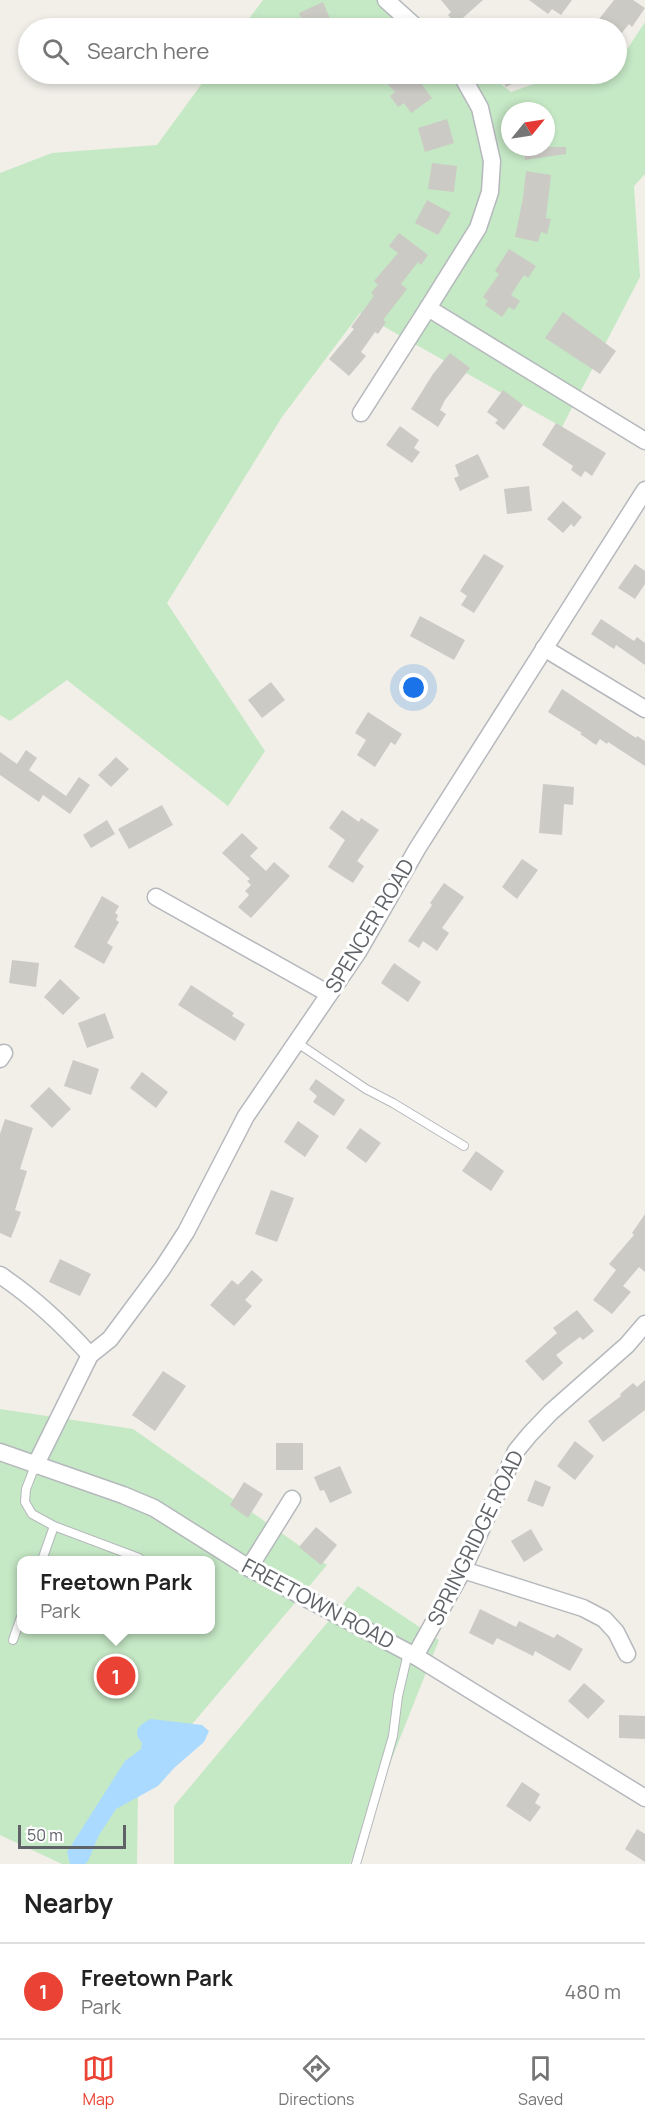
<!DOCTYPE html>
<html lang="en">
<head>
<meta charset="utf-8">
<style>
	:root { --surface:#fff; --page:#f2f2f2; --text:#222; --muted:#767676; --line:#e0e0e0; --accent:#ea4335 }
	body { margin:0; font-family:Manrope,sans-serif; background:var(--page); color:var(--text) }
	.compass { position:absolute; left:501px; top:102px; width:54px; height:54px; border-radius:50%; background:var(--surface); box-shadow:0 3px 9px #0003; rotate:60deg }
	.scale { position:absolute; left:18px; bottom:15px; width:108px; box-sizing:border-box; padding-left:6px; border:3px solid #5f6368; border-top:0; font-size:16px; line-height:21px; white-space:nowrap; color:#5f6368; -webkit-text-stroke:4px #fff; paint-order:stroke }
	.you { position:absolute; left:414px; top:688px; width:21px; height:21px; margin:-15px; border:4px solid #fff; border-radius:50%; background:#1a73e8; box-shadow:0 0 0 9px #1a73e833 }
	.badge { display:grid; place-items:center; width:39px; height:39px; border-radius:50%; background:var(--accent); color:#fff; font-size:20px; font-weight:700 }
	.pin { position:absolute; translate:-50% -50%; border:3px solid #fff; box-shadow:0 2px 6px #0006 }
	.popup { position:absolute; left:17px; top:1556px; width:198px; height:78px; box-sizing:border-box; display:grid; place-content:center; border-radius:12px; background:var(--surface); filter:drop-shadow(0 2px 4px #0005); font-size:20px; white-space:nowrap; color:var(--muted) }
	.popup b { font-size:22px; color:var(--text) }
	.popup::after { content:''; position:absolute; left:50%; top:100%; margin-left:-12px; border:12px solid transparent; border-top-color:var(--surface) }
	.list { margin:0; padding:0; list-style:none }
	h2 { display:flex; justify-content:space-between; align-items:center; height:78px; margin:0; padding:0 24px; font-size:26px }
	h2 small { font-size:20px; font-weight:400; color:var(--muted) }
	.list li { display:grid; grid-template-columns:39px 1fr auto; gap:18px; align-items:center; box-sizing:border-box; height:96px; padding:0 24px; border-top:2px solid var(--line) }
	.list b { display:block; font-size:22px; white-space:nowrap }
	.list p { margin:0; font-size:20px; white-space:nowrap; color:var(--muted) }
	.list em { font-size:20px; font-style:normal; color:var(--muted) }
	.icon { flex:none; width:33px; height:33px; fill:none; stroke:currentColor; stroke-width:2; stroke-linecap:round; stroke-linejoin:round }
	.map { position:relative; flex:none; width:645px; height:1864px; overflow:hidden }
	.search { position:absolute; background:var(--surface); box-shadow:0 3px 9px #0003; left:18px; right:18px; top:18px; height:66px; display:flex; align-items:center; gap:15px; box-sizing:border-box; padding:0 21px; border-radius:33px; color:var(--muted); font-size:22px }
	.sheet { height:174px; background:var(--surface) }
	nav { display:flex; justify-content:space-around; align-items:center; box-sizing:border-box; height:84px; border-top:2px solid var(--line); background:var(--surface); font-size:16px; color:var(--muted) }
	nav a { display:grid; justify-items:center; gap:3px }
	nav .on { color:var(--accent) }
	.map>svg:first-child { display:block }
	.green { fill:#c5e8c5; fill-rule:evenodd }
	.water { fill:#aadaff }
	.building { fill:#cccac5 }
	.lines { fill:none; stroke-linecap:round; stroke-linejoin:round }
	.service-casing { stroke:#b5b8bc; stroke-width:10 }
	.minor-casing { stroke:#b5b8bc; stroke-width:19 }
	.service { stroke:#fff; stroke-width:8 }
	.minor { stroke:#fff; stroke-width:16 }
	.labels { text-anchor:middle; stroke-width:6; stroke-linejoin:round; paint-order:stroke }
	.street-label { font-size:21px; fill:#5f6368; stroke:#fff }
</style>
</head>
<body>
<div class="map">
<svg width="645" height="1864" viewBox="0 0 645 1864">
	<rect width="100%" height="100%" fill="#f1efe8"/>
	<g class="green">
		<path d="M263 0H387L435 28H242Z"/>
		<path d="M645 22V174L634 186 640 277 562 427 360 313 282 417 167 603 265 751 228 806 67 680 10 721 0 715V173L52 153 157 145 209 74H489L511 92 562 74H616L617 54 626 51ZM510 111H546V147H510Z"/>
		<path d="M0 1409 133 1429 327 1565 138 1788 137 1864H62L0 1835ZM21 1560H210V1630H21Z"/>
		<path d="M358 1586 439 1640 350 1864H174V1806Z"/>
	</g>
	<path class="water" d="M151 1719 202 1725 209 1731 204 1742 174 1768 158 1786 116 1809 99 1835 88 1861 85 1864H70L67 1852 125 1761 141 1749 142 1743C131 1731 140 1724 151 1719Z"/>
	<g class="building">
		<path d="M441 0H483L456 24 448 15 451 12Z"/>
		<path d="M529 0H572L561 15 552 9 548 14Z"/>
		<path d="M614 0H633L645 8 632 27 629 24 616 40V28H592Z"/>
		<path d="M323 2 333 26 326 28H306L299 13Z"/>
		<path d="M378 74H414L432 98 411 113 404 103 398 107 390 96 395 92Z"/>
		<path d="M499 74H531L506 87Z"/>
		<path d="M447 119 454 143 425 152 418 128Z"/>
		<path d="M523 147H566V154L525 160Z"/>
		<path d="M432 163 457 166 454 192 428 189Z"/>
		<path d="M526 171 551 175 546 218 551 219 547 234 541 232 538 242 515 237 523 198Z"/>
		<path d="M427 200 451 213 438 235 415 223Z"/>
		<path d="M399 233 428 255 421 265 418 262 401 284 407 289 383 320 386 322 378 334 375 332 361 352 366 356 349 376 329 359 354 329 351 327 374 296 371 293 378 285 374 281 398 253 389 246Z"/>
		<path d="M509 249 536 266 528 278 524 275 511 295 520 301 514 310 509 307 502 317 485 305 488 301 483 297 499 274 495 271Z"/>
		<path d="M563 312 616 351 600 374 545 338Z"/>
		<path d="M450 353 470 368 445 400 440 410 446 414 438 427 411 409 433 374Z"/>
		<path d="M503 390 523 405 504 430 495 423 498 420 487 412Z"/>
		<path d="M556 423 606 453 592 476 585 471 581 477 571 470 573 466 542 445Z"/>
		<path d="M400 426 419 440 414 448 420 452 412 463 386 445Z"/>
		<path d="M478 454 489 477 460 491 454 478 459 476 455 465Z"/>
		<path d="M529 486 532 511 507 514 504 489Z"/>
		<path d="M563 501 582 517 574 527 571 524 563 533 547 519Z"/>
		<path d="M484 554 504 566 474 613 461 605 467 596 460 591Z"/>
		<path d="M635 564 645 571V584L635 599 618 588Z"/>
		<path d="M420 616 465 640 454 660 410 636Z"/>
		<path d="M601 619 634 641 637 637 645 643V665L616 645 614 649 591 634Z"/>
		<path d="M271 682 285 700 262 718 248 700Z"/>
		<path d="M562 689 636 738 637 736 645 741V766L608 742 607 744 600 739 596 745 580 734 582 733 548 712Z"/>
		<path d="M368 712 402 734 395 745 391 742 375 767 357 755 366 740 355 733Z"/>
		<path d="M26 750 37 758 29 770 66 796 79 777 90 785 70 814 43 795 39 802 0 775V752L17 764Z"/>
		<path d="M116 757 129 769 111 787 98 775Z"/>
		<path d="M543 784 574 787 573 805 564 804 562 835 539 833Z"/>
		<path d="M162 805 173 825 129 849 118 829Z"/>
		<path d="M342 810 359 822 361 818 379 830 357 861 364 866 353 883 328 867 345 840 329 828Z"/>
		<path d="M107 820 115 834 91 848 83 835Z"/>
		<path d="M242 833 258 848 250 856 266 871 274 862 290 876 251 918 238 907 249 895 245 891 251 885 247 881 250 879 222 853Z"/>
		<path d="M522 859 538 870 517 899 502 887Z"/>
		<path d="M444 883 464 897 442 928 449 933 437 951 423 941 419 948 408 941 432 905 430 903Z"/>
		<path d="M102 896 119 906 115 913 118 915 116 920 119 922 107 943 113 947 104 964 74 947Z"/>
		<path d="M12 960 39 963 36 987 9 983Z"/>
		<path d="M394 963 421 982 408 1002 381 983Z"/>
		<path d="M60 979 80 998 63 1015 44 997Z"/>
		<path d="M191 985 234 1013 232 1016 245 1024 235 1041 178 1005Z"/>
		<path d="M105 1013 114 1038 87 1048 78 1023Z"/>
		<path d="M73 1060 99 1069 91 1095 64 1086Z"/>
		<path d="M142 1072 168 1092 156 1108 130 1088Z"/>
		<path d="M316 1079 345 1100 334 1116 313 1102 317 1096 309 1089Z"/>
		<path d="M49 1087 71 1109 52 1128 30 1106Z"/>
		<path d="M5 1119 33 1128 20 1169 27 1171 15 1210 21 1212 11 1238 0 1233V1134Z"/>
		<path d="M298 1121 319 1136 305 1157 284 1142Z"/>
		<path d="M360 1128 381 1143 366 1163 346 1148Z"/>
		<path d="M476 1151 504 1171 491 1191 462 1171Z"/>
		<path d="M271 1190 294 1198 277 1242 255 1234Z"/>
		<path d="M645 1214V1272L639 1267 623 1286 631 1292 612 1314 593 1300 616 1270 609 1264 634 1235 632 1233Z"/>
		<path d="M60 1259 91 1274 80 1296 49 1282Z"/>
		<path d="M252 1270 263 1280 245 1300 252 1306 234 1326 210 1305 232 1280 238 1285Z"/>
		<path d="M577 1310 594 1331 583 1340 580 1337 556 1355 563 1363 543 1381 525 1361 557 1333 553 1328Z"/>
		<path d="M163 1371 186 1386 155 1431 132 1415Z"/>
		<path d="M645 1380V1410L603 1442 588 1421 621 1396 620 1394 633 1383 637 1387Z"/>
		<path d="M575 1441 594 1456 575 1480 557 1466Z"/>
		<rect x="276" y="1443" width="27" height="27"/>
		<path d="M340 1466 352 1493 330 1503 324 1490 320 1491 314 1477Z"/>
		<path d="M535 1480 551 1487 543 1507 527 1501Z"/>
		<path d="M244 1482 263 1494 248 1518 230 1505Z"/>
		<path d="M316 1527 337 1545 321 1565 299 1547Z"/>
		<path d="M531 1529 543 1550 524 1562 511 1541Z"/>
		<path d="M480 1609 516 1627 519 1621 554 1638 557 1634 583 1649 570 1671 535 1651 533 1656 497 1638 493 1645 469 1633Z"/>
		<path d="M584 1683 605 1701 588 1719 568 1701Z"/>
		<path d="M619 1715 645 1716V1739L619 1738Z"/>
		<path d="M522 1782 540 1794 535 1803 541 1807 530 1822 506 1806Z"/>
		<path d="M637 1829 645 1834V1862L625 1849Z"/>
	</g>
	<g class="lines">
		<g class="service-casing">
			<g id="service">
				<path d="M296 1042 366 1089 393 1103 464 1146"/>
				<path d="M35 1466 26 1489 25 1502 32 1514 54 1526 139 1558"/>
				<path d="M42 1560 54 1526"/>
				<path d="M13 1640 21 1617"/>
				<path d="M356 1864 393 1736 398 1696 408 1653"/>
			</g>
		</g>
		<g class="minor-casing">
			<g id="minor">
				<path d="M386 0 417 28"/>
				<path d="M428 308 478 228 490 192 492 161 480 108 461 74"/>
				<path d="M361 413 428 308 645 441"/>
				<path d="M544 648 645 709"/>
				<path d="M156 897 329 994"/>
				<path d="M0 1059 4 1053"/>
				<path d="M0 1275C33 1297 64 1326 90 1355"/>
				<path d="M0 1452 123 1495 154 1508 249 1568 415 1656 645 1798"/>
				<path d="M35 1466 90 1355 110 1339 162 1269 186 1232 246 1116 358 952 417 849 645 490"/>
				<path d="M249 1568 292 1499"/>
				<path d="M463 1570 583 1608 604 1619 616 1632 627 1654"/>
				<path d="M415 1656 463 1570 516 1451 530 1434 551 1412 627 1345 645 1324"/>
			</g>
		</g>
		<use href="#service" class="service"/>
		<use href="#minor" class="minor"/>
	</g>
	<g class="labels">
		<g class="street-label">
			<text transform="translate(370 926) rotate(-59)" y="7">SPENCER ROAD</text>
			<text transform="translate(476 1538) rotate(-64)" y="7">SPRINGRIDGE ROAD</text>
			<text transform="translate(318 1604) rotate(28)" y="7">FREETOWN ROAD</text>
		</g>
	</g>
</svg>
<svg class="compass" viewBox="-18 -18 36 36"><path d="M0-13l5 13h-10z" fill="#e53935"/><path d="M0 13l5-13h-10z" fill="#767676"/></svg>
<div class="scale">50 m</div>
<div class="you"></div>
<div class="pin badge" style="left:116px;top:1676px">1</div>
<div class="popup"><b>Freetown Park</b>Park</div>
<div class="search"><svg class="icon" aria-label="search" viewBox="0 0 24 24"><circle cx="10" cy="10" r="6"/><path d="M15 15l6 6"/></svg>Search here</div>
</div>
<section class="sheet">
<h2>Nearby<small></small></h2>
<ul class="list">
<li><span class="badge">1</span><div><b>Freetown Park</b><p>Park</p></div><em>480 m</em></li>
</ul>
</section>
<nav>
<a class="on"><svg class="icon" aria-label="map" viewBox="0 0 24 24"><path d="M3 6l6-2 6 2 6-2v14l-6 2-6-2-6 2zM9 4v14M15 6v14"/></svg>Map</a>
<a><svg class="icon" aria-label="directions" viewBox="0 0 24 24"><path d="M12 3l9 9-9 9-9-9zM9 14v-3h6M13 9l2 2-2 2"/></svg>Directions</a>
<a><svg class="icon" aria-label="saved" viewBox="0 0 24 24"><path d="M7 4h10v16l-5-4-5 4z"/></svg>Saved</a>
</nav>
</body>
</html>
